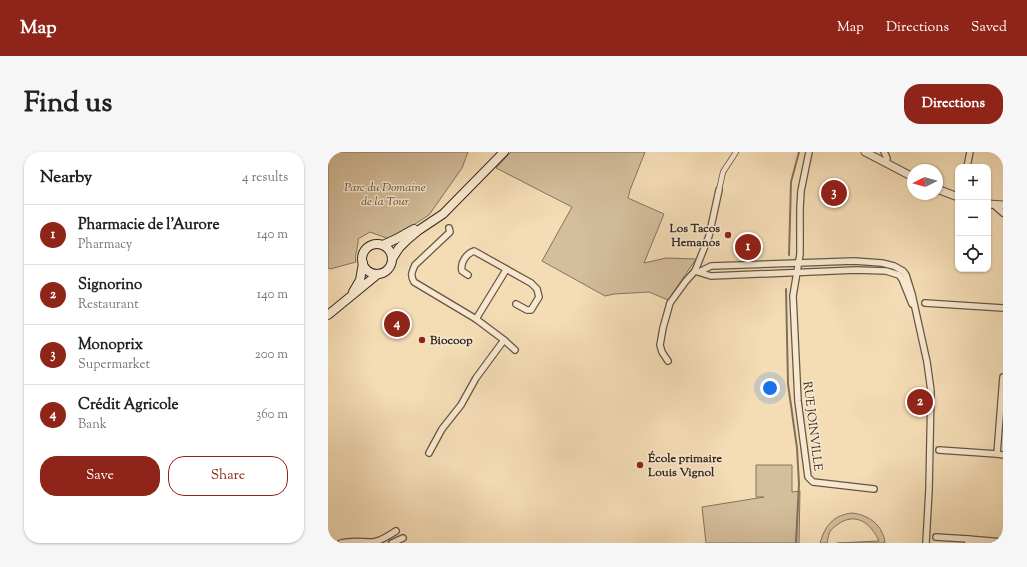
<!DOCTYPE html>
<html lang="en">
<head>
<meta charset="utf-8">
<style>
	:root { --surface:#fff; --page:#f6f6f6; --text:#222; --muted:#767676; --line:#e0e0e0; --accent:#8f2418 }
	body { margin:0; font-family:"Sorts Mill Goudy",serif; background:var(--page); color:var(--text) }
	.controls { position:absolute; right:12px; top:12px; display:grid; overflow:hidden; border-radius:8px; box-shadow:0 1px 3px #0004 }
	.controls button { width:36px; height:36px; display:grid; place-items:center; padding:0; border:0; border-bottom:1px solid var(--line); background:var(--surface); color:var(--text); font:20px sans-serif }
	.compass { position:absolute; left:579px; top:12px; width:36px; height:36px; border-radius:50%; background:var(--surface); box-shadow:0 1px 3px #0004; rotate:264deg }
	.you { position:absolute; left:442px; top:236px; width:14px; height:14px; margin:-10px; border:3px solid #fff; border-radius:50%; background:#1a73e8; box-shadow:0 0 0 6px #1a73e833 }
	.badge { display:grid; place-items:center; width:26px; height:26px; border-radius:50%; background:var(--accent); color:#fff; font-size:13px; font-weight:700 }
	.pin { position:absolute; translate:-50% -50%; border:2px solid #fff; box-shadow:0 1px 4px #0006 }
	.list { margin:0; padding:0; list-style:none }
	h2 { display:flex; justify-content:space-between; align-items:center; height:52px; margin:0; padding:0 16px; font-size:17px }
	h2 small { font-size:13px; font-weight:400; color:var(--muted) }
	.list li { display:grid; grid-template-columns:26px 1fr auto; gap:12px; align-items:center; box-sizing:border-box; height:60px; padding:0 16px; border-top:1px solid var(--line) }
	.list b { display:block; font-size:15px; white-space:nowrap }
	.list p { margin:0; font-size:13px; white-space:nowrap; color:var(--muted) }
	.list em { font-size:13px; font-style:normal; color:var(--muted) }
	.actions { display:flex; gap:8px; padding:12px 16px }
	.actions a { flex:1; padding:9px 0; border:1px solid var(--accent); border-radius:16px; text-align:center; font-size:14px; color:var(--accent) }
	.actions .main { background:var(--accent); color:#fff }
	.icon { flex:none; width:22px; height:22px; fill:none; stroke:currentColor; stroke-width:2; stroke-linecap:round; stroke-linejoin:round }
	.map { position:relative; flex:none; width:675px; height:391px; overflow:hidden; border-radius:16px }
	header { display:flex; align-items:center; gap:24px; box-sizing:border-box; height:56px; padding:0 20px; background:var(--accent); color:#fff }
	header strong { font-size:19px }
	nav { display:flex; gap:22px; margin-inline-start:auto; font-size:14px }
	.intro { display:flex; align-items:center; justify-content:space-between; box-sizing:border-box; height:96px; padding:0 24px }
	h1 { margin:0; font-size:28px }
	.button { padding:10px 18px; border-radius:16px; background:var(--accent); color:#fff; font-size:14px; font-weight:700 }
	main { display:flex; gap:24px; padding:0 24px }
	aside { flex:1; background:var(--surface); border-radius:16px; box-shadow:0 1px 3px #0004 }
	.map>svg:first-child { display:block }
	.green { fill:#d4be9c; stroke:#84745e }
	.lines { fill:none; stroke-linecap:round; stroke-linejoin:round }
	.stream { stroke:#81705b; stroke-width:2 }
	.pedestrian-casing { stroke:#655645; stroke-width:6 }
	.minor-casing { stroke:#655645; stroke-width:8 }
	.tertiary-casing { stroke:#655645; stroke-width:9 }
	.secondary-casing { stroke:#352920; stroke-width:10 }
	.pedestrian { stroke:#f8e8cf; stroke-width:4.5 }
	.minor { stroke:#f8e8cf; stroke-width:5.5 }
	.tertiary { stroke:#f8e8cf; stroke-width:7 }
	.secondary { stroke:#f8e8cf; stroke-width:8 }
	.poi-dot { fill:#8f2418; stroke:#f8e8cf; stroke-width:1.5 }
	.labels { text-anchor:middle; stroke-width:3; stroke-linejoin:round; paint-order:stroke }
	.park-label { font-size:12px; font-style:italic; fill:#5d4e3f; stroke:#f8e8cf }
	.poi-label { font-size:12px; font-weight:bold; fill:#352920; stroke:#f8e8cf; text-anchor:start }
	.street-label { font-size:12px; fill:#352920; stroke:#f8e8cf }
</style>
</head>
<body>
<header>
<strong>Map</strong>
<nav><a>Map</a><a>Directions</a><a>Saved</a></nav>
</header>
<div class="intro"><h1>Find us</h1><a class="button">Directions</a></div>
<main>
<aside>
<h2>Nearby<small>4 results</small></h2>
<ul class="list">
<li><span class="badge">1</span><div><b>Pharmacie de l'Aurore</b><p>Pharmacy</p></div><em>140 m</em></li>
<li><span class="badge">2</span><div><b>Signorino</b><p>Restaurant</p></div><em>140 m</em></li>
<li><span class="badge">3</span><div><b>Monoprix</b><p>Supermarket</p></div><em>200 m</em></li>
<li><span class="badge">4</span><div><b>Crédit Agricole</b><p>Bank</p></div><em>360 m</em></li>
</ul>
<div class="actions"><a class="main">Save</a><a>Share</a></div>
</aside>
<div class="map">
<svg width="675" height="391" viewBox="0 0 675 391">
	<rect width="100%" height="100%" fill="#f4dcb5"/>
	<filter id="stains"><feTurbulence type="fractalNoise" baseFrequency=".005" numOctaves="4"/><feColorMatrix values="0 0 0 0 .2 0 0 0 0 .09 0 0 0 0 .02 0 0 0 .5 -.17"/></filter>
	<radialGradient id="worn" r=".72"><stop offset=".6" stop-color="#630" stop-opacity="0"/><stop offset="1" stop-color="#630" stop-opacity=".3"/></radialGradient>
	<g class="green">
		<path d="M0 0H140L134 16 101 63 73 81 61 87 42 80 30 87C31 95 26 102 28 110L2 117 0 116Z"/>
		<path d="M183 0H317L302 38 300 46 336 62 316 111 338 106 368 107 340 148 321 140 286 142 277 144 214 109 244 55 168 16Z"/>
		<path d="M428 313H464V340L472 339 471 391H378L374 355 436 345H428Z"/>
		<path d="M524 361C541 363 555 373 557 391H509L551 389C543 371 527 359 509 373 506 375 502 378 501 382 500 384 500 388 499 391H492C497 374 505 363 524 361Z"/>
	</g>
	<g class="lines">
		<g class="stream">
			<path d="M461 103 463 30 471 0"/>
			<path d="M458 137 460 232 469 296 471 332 468 391"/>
		</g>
		<g class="pedestrian-casing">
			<path id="pedestrian" d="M391 38 395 20 408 0"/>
		</g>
		<g class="minor-casing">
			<g id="minor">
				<path d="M481 0 473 39 472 56V102L465 144 470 249 480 325 485 330 546 337"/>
				<path d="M556 0 559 6 558 11"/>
				<path d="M639 15 642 0"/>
				<path d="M666 53 675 61"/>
				<path d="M121 76 122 80 87 113C84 120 82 123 86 130L148 167 176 188 187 198"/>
				<path d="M367 119 383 124 528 118 558 119 571 123 574 127 584 152"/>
				<path d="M371 120 383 114 526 109 554 111 566 114 575 119 578 123 584 142 599 210 603 239 601 338 598 391"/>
				<path d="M140 123 134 119C132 111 138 102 146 99L203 131 209 137 211 145 203 158H199L188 152"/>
				<path d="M597 151 675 156"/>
				<path d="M148 167 178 118"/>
				<path d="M340 209 334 200 332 193 335 176 342 151 358 129 367 119 381 84 391 38"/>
				<path d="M675 225 669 302 675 303"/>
				<path d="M611 298 669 302"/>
				<path d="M101 301 114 277 133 253 148 226 176 188"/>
				<path d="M608 385 640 387"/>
				<path d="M13 391C24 388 34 390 45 390 54 389 61 383 68 379"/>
				<path d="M64 391 75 386"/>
				<path d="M640 391V387L675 390"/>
			</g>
		</g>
		<g class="tertiary-casing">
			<g id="tertiary">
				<path d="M537 0 585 25"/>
				<path d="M609 37 630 45"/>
				<path d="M660 52 675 53"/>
			</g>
		</g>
		<g class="secondary-casing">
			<g id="secondary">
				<circle cx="49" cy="107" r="15"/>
				<path d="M55 93 68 87 86 77"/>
				<path d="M64 107 71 96 79 88 91 78 115 62 176 0"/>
				<path d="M25 140 32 128 35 111"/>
				<path d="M0 163 50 122"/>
			</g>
		</g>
		<use href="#pedestrian" class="pedestrian"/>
		<use href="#minor" class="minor"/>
		<use href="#tertiary" class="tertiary"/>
		<use href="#secondary" class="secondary"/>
	</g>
	<g class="poi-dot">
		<circle cx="400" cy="83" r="4"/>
		<circle cx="94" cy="188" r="4"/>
		<circle cx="312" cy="313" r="4"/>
	</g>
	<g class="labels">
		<g class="park-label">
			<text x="57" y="39">Parc du Domaine<tspan x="57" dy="14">de la Tour</tspan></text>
		</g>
		<g class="poi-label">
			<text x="392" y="80" text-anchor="end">Los Tacos<tspan x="392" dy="14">Hemanos</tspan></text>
			<text x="102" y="192">Biocoop</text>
			<text x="320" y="310">École primaire<tspan x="320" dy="14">Louis Vignol</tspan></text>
		</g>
		<g class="street-label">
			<text transform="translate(485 274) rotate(83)" y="4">RUE JOINVILLE</text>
		</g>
	</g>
	<rect width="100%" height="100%" filter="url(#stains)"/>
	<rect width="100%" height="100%" fill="url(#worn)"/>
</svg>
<div class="controls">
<button>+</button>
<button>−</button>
<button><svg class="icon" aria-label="locate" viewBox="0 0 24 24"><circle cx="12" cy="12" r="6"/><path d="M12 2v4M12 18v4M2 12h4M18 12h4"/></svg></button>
</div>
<svg class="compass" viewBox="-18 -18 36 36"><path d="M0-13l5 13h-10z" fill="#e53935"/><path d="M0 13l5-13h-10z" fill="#767676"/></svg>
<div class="you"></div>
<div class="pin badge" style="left:420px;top:95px">1</div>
<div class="pin badge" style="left:592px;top:250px">2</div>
<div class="pin badge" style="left:506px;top:41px">3</div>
<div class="pin badge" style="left:69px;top:172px">4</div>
</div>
</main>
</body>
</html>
